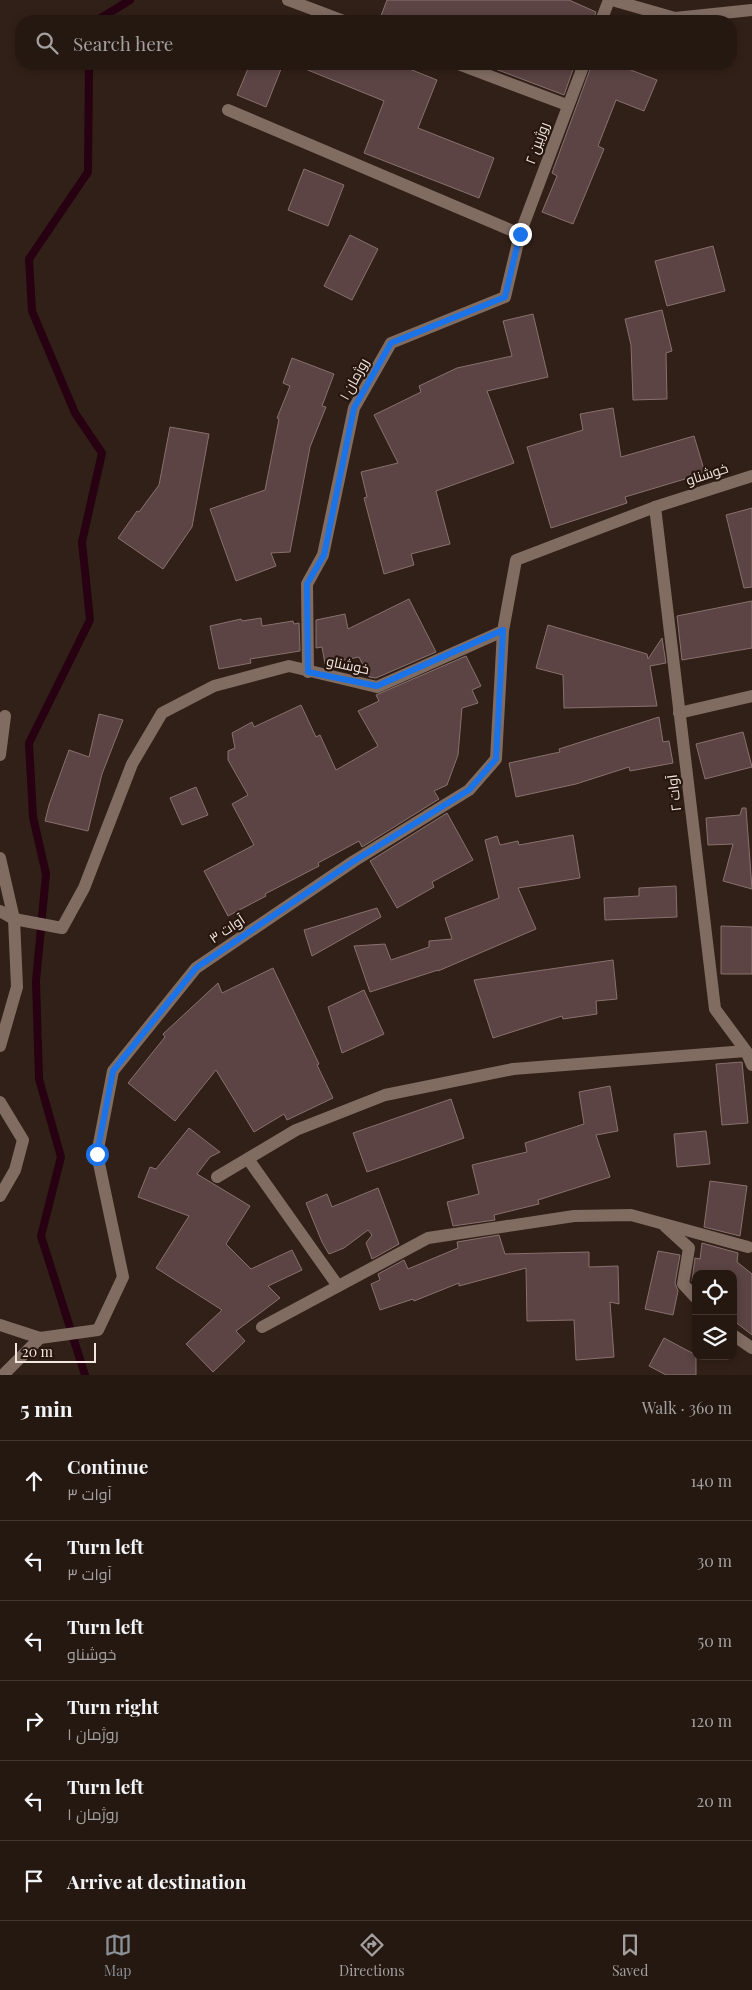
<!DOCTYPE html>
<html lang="en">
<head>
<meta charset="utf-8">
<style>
	:root { --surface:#251811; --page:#2d211a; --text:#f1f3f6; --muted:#a3a09f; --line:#423731; --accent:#8c9099 }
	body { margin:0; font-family:"Playfair Display",Cairo,serif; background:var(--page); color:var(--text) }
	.controls { position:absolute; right:15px; bottom:15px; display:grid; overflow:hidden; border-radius:10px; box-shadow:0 2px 8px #0003 }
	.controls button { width:45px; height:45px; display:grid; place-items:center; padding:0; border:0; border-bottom:1px solid var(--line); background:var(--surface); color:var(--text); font:25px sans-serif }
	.scale { position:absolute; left:15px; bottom:12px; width:81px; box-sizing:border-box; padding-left:5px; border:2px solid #f2e6e0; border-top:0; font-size:14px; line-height:18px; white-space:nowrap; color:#f2e6e0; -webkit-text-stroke:4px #27160e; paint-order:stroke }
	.stop { position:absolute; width:15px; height:15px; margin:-11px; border:4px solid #1a73e8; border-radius:50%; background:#fff }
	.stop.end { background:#1a73e8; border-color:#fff; box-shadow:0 1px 5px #0008 }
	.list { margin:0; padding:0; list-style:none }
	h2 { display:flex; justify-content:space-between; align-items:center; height:65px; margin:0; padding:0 20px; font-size:21px }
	h2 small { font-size:16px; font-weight:400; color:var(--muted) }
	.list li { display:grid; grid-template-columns:32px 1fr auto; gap:15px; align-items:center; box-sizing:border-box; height:80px; padding:0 20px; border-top:1px solid var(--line) }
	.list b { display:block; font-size:19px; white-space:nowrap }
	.list p { margin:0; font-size:16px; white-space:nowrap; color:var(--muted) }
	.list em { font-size:16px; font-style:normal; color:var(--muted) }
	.icon { flex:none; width:28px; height:28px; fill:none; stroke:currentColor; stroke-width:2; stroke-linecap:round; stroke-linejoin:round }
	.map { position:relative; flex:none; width:752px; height:1375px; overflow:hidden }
	.search { position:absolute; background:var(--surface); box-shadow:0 2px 8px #0003; left:15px; right:15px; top:15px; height:55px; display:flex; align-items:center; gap:12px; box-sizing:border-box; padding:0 18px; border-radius:20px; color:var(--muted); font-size:19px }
	.sheet { height:545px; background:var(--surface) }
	nav { display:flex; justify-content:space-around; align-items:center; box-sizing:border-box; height:70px; border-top:1px solid var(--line); background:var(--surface); font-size:14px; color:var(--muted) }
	nav a { display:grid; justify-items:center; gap:2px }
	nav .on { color:var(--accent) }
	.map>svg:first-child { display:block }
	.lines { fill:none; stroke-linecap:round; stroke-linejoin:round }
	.stream { stroke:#270112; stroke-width:8 }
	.building { fill:#5b4443; stroke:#89706f }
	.minor { stroke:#816c62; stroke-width:12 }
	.route { stroke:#1a73e8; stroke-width:6 }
	.labels { text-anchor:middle; stroke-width:4.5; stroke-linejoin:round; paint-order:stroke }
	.street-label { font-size:14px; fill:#f2e6e0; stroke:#27160e }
</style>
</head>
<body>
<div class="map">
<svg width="752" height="1375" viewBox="0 0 752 1375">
	<rect width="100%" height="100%" fill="#312017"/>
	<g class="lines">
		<g class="stream">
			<path d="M96 21 130 0"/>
			<path d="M85 1375 41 1236 61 1157 39 1079 36 981 46 874 33 817 29 743 90 620 82 542 102 453 75 413 32 311 29 259 88 172 89 64"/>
		</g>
	</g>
	<g class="building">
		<path d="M387 0H569L596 12 593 21H379Z"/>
		<path d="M250 64H283L266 107 237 95Z"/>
		<path d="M293 64H397L437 80 418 128 494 158 479 198 364 153 384 101Z"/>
		<path d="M482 64H575L564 95Z"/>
		<path d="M592 64H615L657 80 644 111 616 100 598 146 604 149 573 224 542 212 557 176 552 173Z"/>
		<path d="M304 169 344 185 328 226 288 210Z"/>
		<path d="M350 235 378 249 352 300 324 286Z"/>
		<path d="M713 246 725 291 667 306 655 261Z"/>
		<path d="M662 310 672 351 666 353 667 399 633 400 631 345 625 319Z"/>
		<path d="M533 314 548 377 487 391 514 463 436 491 450 544 411 554 414 565 384 574 364 498 367 497 361 472 398 463 374 415 421 392 419 386 457 368 512 356 503 321Z"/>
		<path d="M292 358 334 374 322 406 326 407 310 447 290 552 271 553 276 566 236 581 210 509 265 490 279 419 277 418 290 386 283 383Z"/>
		<path d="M613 408 621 457 694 436 705 473 625 497 627 503 551 528 527 447 583 430 580 414Z"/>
		<path d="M170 427 209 434 192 527 163 569 118 538 137 511 139 512 159 485Z"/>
		<path d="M752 508V587L744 588 726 515Z"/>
		<path d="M409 599 436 652 376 678 369 677 359 657 325 664 322 647 316 648V620L345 614 348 629Z"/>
		<path d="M752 601V648L682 660 677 616Z"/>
		<path d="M261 618 262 626 293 621 294 624 299 623 300 651 250 659 251 663 219 669 210 626 241 619 242 621Z"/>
		<path d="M548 625 647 654 648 659 662 638 666 663 650 666 657 706 564 708 563 675 536 668Z"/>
		<path d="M466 656 481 686 472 690 478 703 462 708 458 755 447 785 434 791 439 799 362 847 359 841 318 863 319 866 265 894 266 896 228 916 204 871 254 845 232 804 248 795 228 760V751L235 748 232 733 252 722 254 727 301 705 316 737 320 735 336 770 378 746 358 711 379 701 376 695Z"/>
		<path d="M99 714 123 720 102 774 88 831 45 821 49 805 69 750 89 757Z"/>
		<path d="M659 717 663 742 669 741 673 763 630 771 629 767 576 784 516 797 509 763 560 752 559 749Z"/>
		<path d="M743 732 752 767 705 779 696 744Z"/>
		<path d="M196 787 208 815 182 825 170 798Z"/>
		<path d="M742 808H746L752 889 723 881 733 844 708 845 706 818 740 815Z"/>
		<path d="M447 813 473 860 432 882 434 887 397 908 370 861Z"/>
		<path d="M573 835 580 878 518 888 536 929 438 971V970L370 992 354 946 385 944 391 960 429 947V941L452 939 445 918 499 898 485 840 497 836 500 845 518 841 519 845Z"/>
		<path d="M676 886 677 917 605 920 604 898 639 896V888Z"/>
		<path d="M377 908 381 917 312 956 304 930Z"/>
		<path d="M721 926 752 927V974H721Z"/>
		<path d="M613 960 617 999 596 1001 597 1014 563 1019 562 1016 493 1038 474 980Z"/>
		<path d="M273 968 319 1064 317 1065 333 1098 287 1120 284 1114 254 1132 216 1070 175 1121 128 1083 165 1037 163 1034 218 983 222 993Z"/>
		<path d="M364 990 384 1034 342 1053 328 1007Z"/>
		<path d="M742 1062 748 1123 722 1125 716 1064Z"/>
		<path d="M610 1086 618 1131 596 1135 610 1177 538 1200 539 1204 494 1215 495 1220 453 1226 447 1202 479 1194 472 1165 527 1152 525 1143 584 1124 579 1092Z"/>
		<path d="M451 1099 464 1138 367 1172 353 1133Z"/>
		<path d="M189 1128 220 1152 210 1157 197 1174 250 1206 226 1244 251 1269 292 1250 302 1270 268 1286 280 1298 236 1331 245 1341 213 1372 186 1344 222 1310 156 1268 189 1216 138 1197 150 1167 156 1169Z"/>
		<path d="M706 1131 710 1164 677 1167 674 1134Z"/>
		<path d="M710 1181 747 1186 740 1236 704 1227Z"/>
		<path d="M378 1188 399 1244 372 1259 366 1243 372 1235 368 1230 344 1248 329 1254 322 1242 306 1203 327 1194 332 1207Z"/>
		<path d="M499 1235 505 1254 589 1252V1267L618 1266 619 1304 610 1302 614 1357 576 1360 574 1320 527 1321 526 1268 459 1286V1283L414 1301 413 1299 380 1310 371 1284 380 1280 378 1274 404 1260 408 1269 458 1248 457 1242Z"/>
		<path d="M702 1243 738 1253 737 1262 752 1274V1335L733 1320V1274H696V1286L692 1281 695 1258 700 1259Z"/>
		<path d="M658 1251 680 1255 675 1283 678 1291 673 1315 645 1309Z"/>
		<path d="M664 1338 696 1355V1375H666L649 1366Z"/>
	</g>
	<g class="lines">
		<g class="minor">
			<path d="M288 0 344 21"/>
			<path d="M612 0 675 18 752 10"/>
			<path d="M601 21 609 0"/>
			<path d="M458 64 567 105"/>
			<path d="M228 110 520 234"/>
			<path d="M655 507 715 1009 746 1051 752 1065"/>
			<path d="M308 672 307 584 323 555 354 408 391 343 505 297 520 234 584 64"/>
			<path d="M679 713 752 696"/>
			<path d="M0 755 5 716"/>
			<path d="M0 858 14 919 17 987 0 1046"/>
			<path d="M0 911 14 919 62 928 84 888 132 764 162 713 214 686 289 666 377 687 503 631 516 560 655 507 752 476"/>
			<path d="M0 1102 23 1140 15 1170 0 1196"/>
			<path d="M248 1159 338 1286"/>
			<path d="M217 1177 296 1130 385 1095 513 1069 746 1051"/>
			<path d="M665 1226 689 1248 683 1284 696 1298"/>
			<path d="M0 1325 40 1338 98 1330 123 1277 97 1154 113 1071 196 968 354 861 469 790 496 759 503 631"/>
			<path d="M262 1327 428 1238 574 1216 631 1215 748 1247"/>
			<path d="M733 1335 752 1348"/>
			<path d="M3 1375 40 1338"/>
		</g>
	</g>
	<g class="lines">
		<path class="route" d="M97 1154 113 1071 196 968 354 861 469 790 496 759 503 630 377 686 308 672 307 584 324 555 354 408 391 343 505 297 520 234"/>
	</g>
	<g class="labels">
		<g class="street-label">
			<text transform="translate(537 143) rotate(-70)" y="5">روژبین ۲</text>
			<text transform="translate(354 379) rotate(-61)" y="5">روژمان ۱</text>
			<text transform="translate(707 474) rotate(-18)" y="5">خوشناو</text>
			<text transform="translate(348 665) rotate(12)" y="5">خوشناو</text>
			<text transform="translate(674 793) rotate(-97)" y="5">آوات ۲</text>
			<text transform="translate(227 929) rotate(-34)" y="5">آوات ۳</text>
		</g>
	</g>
</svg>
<div class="controls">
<button><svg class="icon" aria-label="locate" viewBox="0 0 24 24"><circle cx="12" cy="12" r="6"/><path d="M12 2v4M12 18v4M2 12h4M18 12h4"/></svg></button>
<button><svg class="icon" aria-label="layers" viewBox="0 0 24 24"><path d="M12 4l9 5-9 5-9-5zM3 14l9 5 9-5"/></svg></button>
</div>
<div class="scale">20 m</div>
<div class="stop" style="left:97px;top:1154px"></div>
<div class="stop end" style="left:520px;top:234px"></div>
<div class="search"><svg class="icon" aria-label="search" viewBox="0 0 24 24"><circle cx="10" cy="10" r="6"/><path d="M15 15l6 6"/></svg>Search here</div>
</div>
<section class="sheet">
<h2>5 min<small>Walk · 360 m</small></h2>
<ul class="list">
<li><svg class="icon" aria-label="ahead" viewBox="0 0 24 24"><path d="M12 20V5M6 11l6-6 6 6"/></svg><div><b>Continue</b><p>آوات ۳</p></div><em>140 m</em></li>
<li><svg class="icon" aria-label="left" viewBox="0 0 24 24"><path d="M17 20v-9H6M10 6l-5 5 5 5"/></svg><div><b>Turn left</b><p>آوات ۳</p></div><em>30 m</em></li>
<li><svg class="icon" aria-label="left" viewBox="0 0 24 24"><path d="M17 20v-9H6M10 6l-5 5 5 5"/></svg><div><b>Turn left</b><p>خوشناو</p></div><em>50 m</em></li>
<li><svg class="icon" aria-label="right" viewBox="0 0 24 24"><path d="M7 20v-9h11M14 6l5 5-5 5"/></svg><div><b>Turn right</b><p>روژمان ۱</p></div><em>120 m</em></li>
<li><svg class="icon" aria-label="left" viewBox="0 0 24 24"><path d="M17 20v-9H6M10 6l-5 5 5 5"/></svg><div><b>Turn left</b><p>روژمان ۱</p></div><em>20 m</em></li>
<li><svg class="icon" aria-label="arrive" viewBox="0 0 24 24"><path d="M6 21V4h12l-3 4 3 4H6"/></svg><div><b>Arrive at destination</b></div></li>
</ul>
</section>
<nav>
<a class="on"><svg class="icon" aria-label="map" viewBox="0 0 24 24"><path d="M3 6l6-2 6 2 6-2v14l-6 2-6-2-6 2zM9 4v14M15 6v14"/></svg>Map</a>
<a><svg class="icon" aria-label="directions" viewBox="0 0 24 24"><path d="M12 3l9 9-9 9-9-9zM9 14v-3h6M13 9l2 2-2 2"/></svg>Directions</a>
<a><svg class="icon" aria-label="saved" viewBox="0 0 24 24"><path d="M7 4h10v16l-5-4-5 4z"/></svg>Saved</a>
</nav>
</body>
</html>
